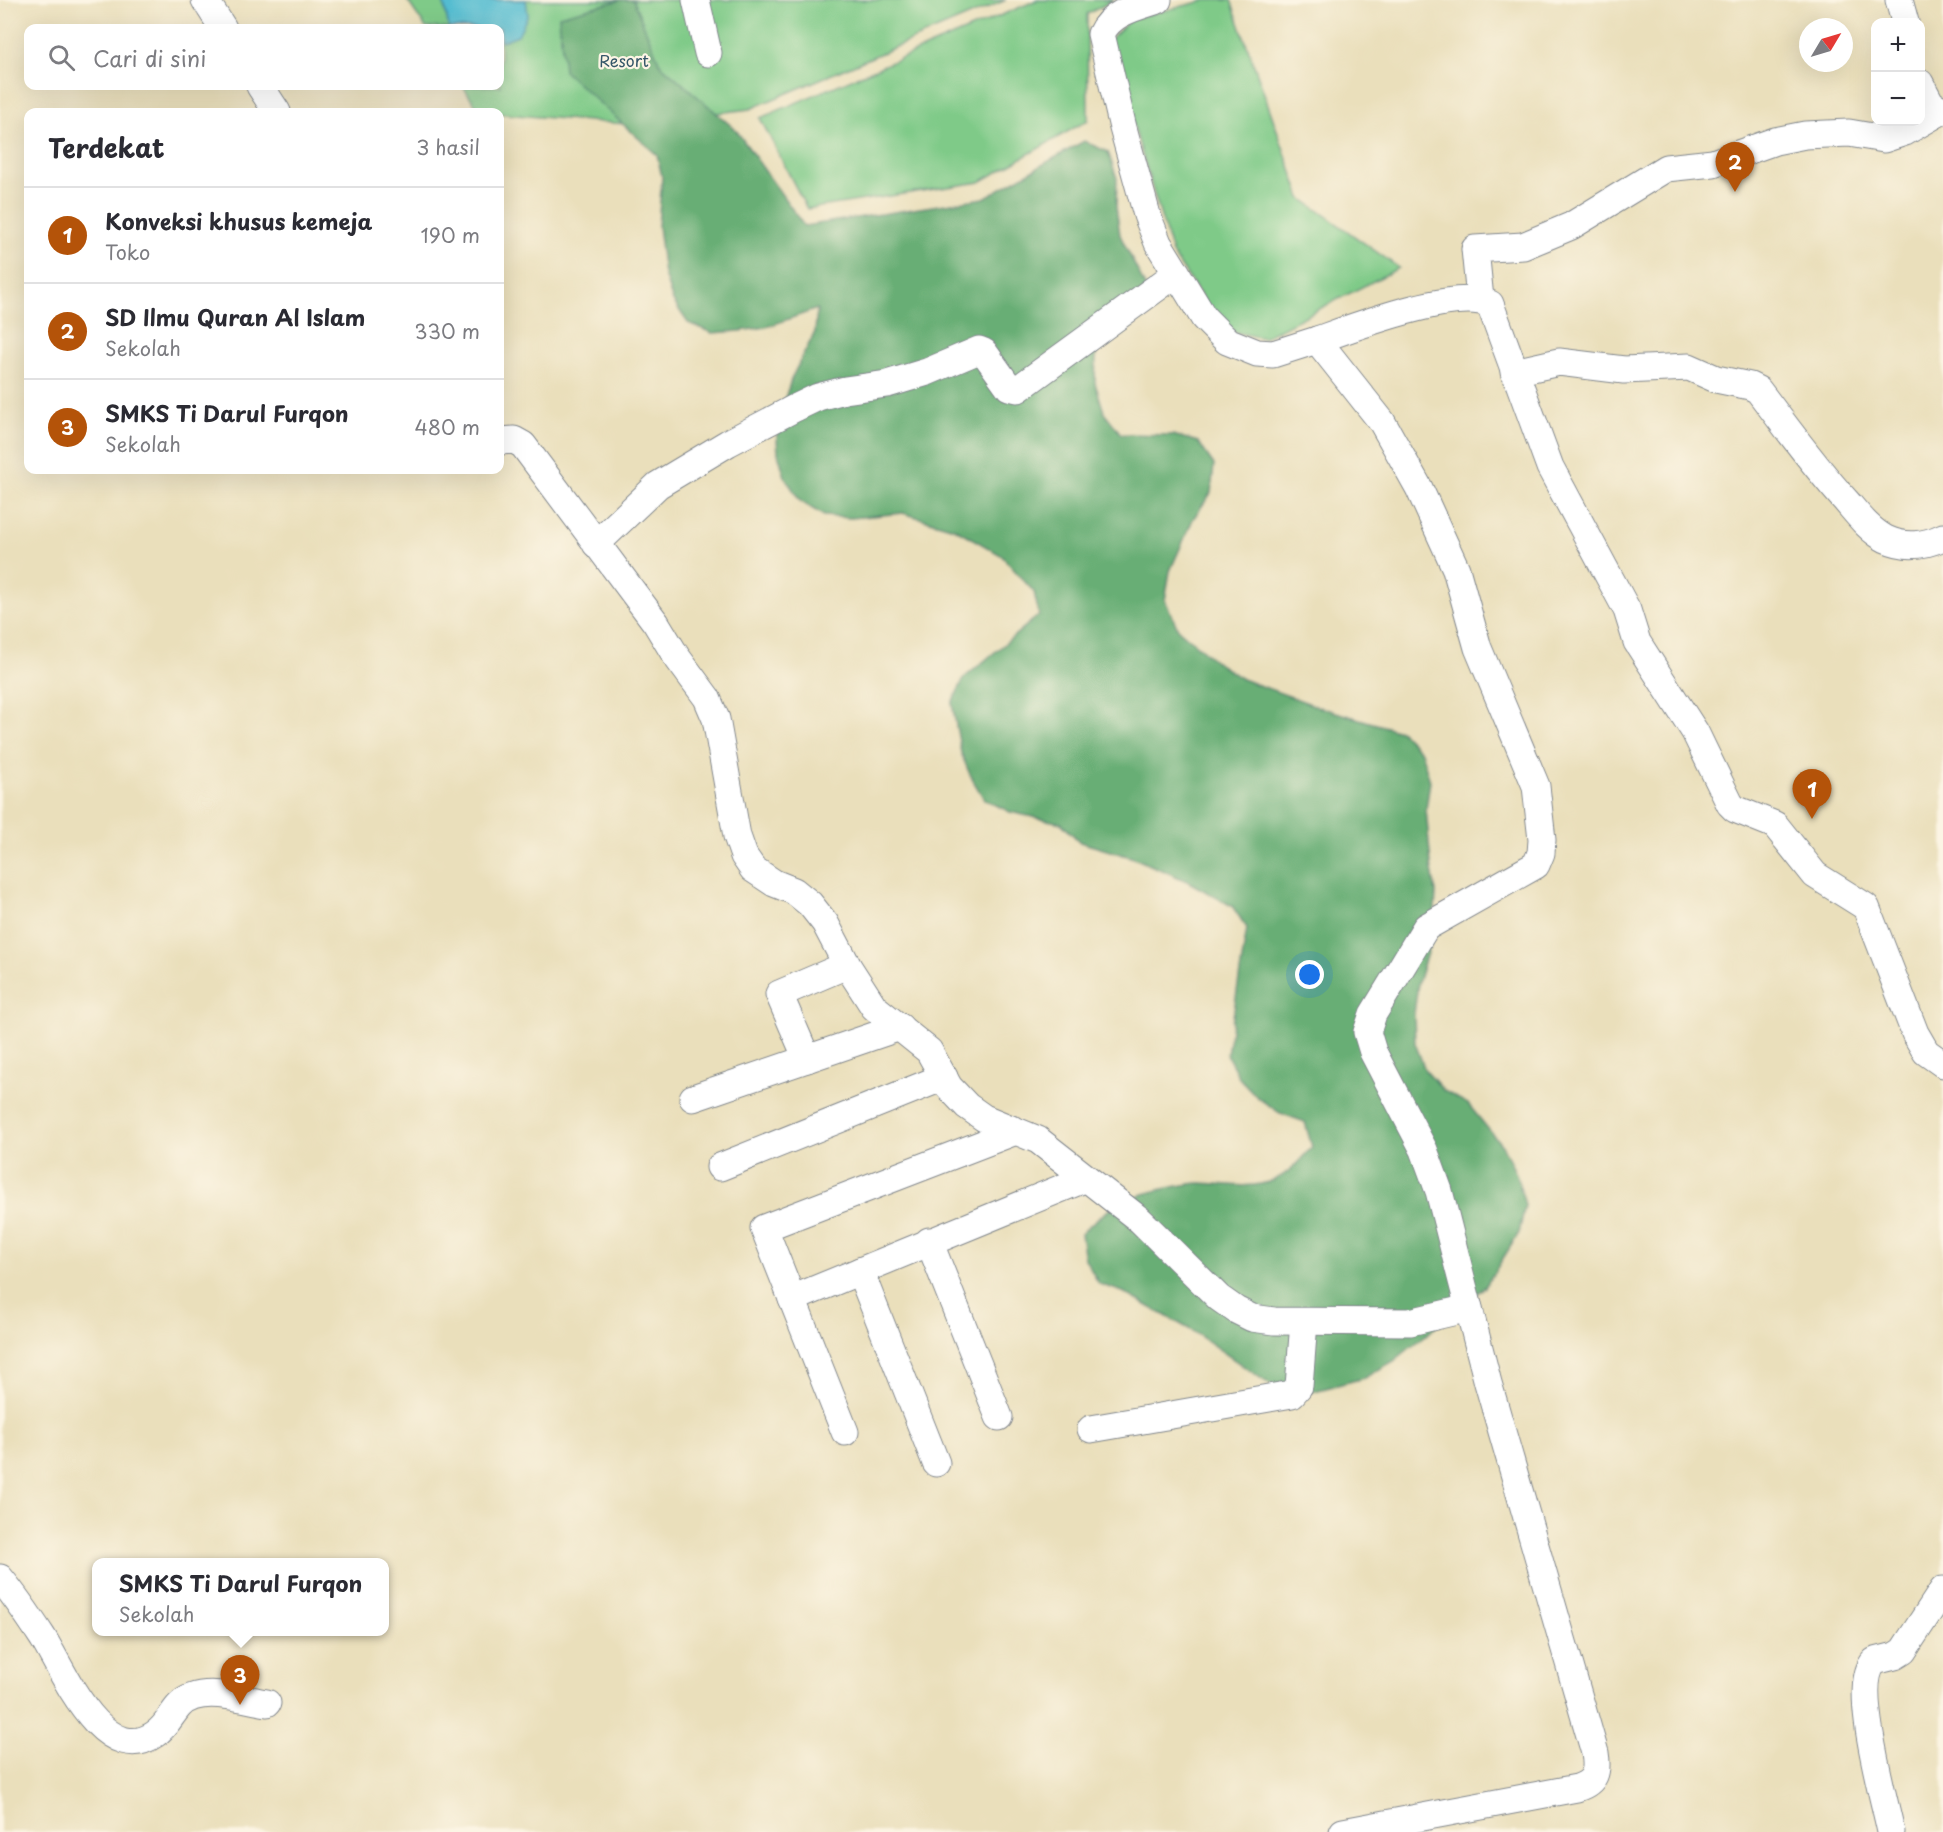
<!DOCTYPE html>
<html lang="id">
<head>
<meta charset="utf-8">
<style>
	:root { --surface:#fff; --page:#f7f7f7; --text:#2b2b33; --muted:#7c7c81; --line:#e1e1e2; --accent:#b45309 }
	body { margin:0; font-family:"Playpen Sans",sans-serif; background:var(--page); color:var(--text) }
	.controls { position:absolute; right:18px; top:18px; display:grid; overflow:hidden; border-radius:12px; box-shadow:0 6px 24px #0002 }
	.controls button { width:54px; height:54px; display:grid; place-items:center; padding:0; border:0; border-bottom:2px solid var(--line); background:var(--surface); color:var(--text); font:30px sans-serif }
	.compass { position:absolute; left:1799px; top:18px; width:54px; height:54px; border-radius:50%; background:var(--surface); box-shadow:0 6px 24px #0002; rotate:52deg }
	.you { position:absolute; left:1310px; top:975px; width:21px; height:21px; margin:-15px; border:4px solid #fff; border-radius:50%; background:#1a73e8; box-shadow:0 0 0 9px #1a73e833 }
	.badge { display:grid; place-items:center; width:39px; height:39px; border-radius:50%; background:var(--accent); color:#fff; font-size:20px; font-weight:700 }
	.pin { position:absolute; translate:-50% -50px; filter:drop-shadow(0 2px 3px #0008) }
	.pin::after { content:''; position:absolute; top:32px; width:21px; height:18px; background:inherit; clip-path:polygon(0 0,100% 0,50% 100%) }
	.popup { position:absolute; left:92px; top:1558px; width:297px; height:78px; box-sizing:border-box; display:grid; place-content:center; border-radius:12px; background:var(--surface); filter:drop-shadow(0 2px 4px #0005); font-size:20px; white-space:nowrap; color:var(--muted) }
	.popup b { font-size:22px; color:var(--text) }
	.popup::after { content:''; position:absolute; left:50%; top:100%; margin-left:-12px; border:12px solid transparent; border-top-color:var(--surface) }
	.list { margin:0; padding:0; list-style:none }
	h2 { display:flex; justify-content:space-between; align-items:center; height:78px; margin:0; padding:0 24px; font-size:26px }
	h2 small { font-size:20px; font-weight:400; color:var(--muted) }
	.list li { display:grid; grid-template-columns:39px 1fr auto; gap:18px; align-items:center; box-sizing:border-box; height:96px; padding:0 24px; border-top:2px solid var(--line) }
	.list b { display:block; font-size:22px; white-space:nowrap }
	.list p { margin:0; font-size:20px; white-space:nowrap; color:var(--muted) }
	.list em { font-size:20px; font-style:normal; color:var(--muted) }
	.icon { flex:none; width:33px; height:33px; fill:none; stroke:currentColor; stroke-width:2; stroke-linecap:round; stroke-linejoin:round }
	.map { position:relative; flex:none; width:1943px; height:1832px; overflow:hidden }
	.search { position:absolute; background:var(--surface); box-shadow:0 6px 24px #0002; left:24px; top:24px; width:480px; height:66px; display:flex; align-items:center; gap:15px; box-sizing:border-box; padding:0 21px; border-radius:12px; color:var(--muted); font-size:22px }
	.panel { position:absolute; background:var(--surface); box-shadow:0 6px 24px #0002; left:24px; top:108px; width:480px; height:366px; border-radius:12px }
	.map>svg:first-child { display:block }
	.green { fill:#7fca88; stroke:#4d7c73; stroke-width:1.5 }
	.forest { fill:#67ae74; stroke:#416e69; stroke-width:1.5 }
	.water { fill:#53bcd0; stroke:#377697; stroke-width:1.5 }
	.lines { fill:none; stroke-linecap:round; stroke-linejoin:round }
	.minor-casing { stroke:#82878c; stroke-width:29 }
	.minor { stroke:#fff; stroke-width:27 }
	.labels { text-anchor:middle; stroke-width:4.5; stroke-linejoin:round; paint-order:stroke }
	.park-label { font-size:16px; fill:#345668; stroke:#fcf5e5 }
</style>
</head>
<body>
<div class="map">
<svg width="1943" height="1832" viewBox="0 0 1943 1832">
	<rect width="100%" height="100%" fill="#fcf5e5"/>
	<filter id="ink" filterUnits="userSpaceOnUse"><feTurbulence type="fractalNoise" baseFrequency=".0167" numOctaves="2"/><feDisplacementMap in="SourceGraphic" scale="12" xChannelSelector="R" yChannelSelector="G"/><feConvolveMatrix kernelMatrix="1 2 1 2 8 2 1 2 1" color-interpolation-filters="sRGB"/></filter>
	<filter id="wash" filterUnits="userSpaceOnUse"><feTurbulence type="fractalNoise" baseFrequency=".008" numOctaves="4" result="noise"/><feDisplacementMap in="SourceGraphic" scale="24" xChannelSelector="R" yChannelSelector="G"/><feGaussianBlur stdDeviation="1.35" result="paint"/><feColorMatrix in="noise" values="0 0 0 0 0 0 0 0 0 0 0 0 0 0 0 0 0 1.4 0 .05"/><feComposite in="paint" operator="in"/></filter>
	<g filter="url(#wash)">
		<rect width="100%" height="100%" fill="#eadfbb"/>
		<g class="green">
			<path d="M407 0H1006L750 109 626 124 480 112 463 86H500V28H426Z"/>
			<path d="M1037 0H1114L1087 14 1088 120 980 182 807 209 760 118Z"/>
			<path d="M1207 0H1231L1301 198 1399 268 1263 338 1224 330 1172 253 1108 41 1131 19Z"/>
		</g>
		<path class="forest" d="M621 0H633L660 64 736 130 804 226 984 198 1084 141 1108 152 1117 178 1116 207 1120 235 1146 288 1107 328 1096 354 1095 383 1104 412 1121 434 1173 435 1198 442 1214 465 1211 493 1193 519 1170 571 1165 600 1178 629 1220 665 1242 679 1322 708 1400 731 1421 752 1430 781 1426 809 1431 865 1436 892 1434 929 1418 983 1414 1014 1415 1043 1425 1070 1444 1091 1468 1104 1503 1147 1517 1176 1525 1205 1519 1233 1485 1287 1394 1361 1364 1378 1307 1393 1278 1390 1191 1330 1123 1292 1099 1284 1085 1259 1081 1234C1107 1205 1135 1194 1173 1187 1182 1185 1192 1183 1201 1183 1226 1184 1250 1190 1274 1180 1290 1173 1301 1159 1312 1147L1305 1122 1280 1113 1258 1098 1240 1079 1227 1055 1247 928 1232 906 1187 881 1134 858 1080 842 1061 823 1010 812 984 799 971 777 961 753 952 703 964 678 1039 615 1034 592 1001 555 954 528 903 513 851 518 824 516 800 501 785 477 778 453 776 425 792 377 815 332 817 309 766 327 740 331 712 333 688 323 673 301 664 274 658 226 662 177 657 155 564 71 559 16Z"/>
		<path class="water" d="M443 0H526L528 15 518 35 500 42V28H449Z"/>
	</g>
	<g filter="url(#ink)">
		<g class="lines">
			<g class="minor-casing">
				<g id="minor">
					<path d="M205 0 223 28"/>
					<path d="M696 0 708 53"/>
					<path d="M1158 0C1137 7 1111 12 1101 34L1123 128 1147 215 1158 243 1204 318 1227 341 1257 353 1273 354 1317 340 1382 422 1419 488 1456 569 1478 648 1536 786 1542 840 1541 853 1536 865 1426 927 1373 1014 1367 1032 1373 1052 1424 1150 1439 1191 1488 1383 1595 1753C1598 1771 1596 1782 1577 1788L1343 1832"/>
					<path d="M1899 0 1905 22"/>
					<path d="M1920 83 1931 104 1943 110"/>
					<path d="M260 86 277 112"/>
					<path d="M1480 299 1475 249 1523 246 1571 226 1666 168 1713 163 1775 141 1805 135 1849 133 1884 139 1905 132 1943 110"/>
					<path d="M1317 340C1354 327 1456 288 1490 304L1550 467 1627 610 1637 642 1695 732 1730 804 1735 809 1775 825 1815 875 1866 907 1915 1033 1926 1052 1943 1064"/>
					<path d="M1514 372 1559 362 1624 370 1689 367 1716 379 1750 386 1758 390C1787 428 1814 466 1846 501 1858 515 1870 531 1886 539 1906 548 1924 546 1943 537"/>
					<path d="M500 441 514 440 523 445 656 623 676 656 707 698 716 719 737 836 744 856 753 869 774 883 794 891 810 904 825 923 847 965 874 1007 929 1051 949 1087 967 1106 984 1118 1038 1140 1140 1220 1219 1298 1236 1310 1252 1318 1274 1321 1410 1322 1469 1308"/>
					<path d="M596 544 658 485 728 443 793 409 818 397 845 390 887 384 927 372 979 350 984 352 1009 387 1018 389 1177 273"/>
					<path d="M807 1059 779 994 847 965"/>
					<path d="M693 1098 900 1027"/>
					<path d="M720 1167 944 1077"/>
					<path d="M929 1241 999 1417"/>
					<path d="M860 1271 936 1463"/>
					<path d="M792 1299 1084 1179"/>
					<path d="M1091 1429 1292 1394 1299 1386 1304 1322"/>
					<path d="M845 1432 764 1228 1016 1131"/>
					<path d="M0 1578C16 1597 30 1618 43 1638 62 1669 104 1770 155 1734 166 1727 171 1715 179 1706 199 1684 241 1699 267 1703"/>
					<path d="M1891 1832C1885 1800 1850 1684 1875 1661L1895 1656 1903 1651 1943 1590"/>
				</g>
			</g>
			<use href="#minor" class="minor"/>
		</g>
	</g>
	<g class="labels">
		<g class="park-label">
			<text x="624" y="67">Resort</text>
		</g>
	</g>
</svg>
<div class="controls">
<button>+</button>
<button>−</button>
</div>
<svg class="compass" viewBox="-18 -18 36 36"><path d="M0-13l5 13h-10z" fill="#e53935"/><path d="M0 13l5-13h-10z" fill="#7c7c81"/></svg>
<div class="you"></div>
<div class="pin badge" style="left:1812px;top:819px">1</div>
<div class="pin badge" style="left:1735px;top:192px">2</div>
<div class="pin badge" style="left:240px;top:1705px">3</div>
<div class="popup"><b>SMKS Ti Darul Furqon</b>Sekolah</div>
<div class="search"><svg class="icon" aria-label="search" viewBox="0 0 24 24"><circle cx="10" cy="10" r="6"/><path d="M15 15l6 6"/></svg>Cari di sini</div>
<section class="panel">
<h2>Terdekat<small>3 hasil</small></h2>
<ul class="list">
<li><span class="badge">1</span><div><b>Konveksi khusus kemeja</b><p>Toko</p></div><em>190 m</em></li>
<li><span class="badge">2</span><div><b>SD Ilmu Quran Al Islam</b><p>Sekolah</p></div><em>330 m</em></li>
<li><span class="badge">3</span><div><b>SMKS Ti Darul Furqon</b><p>Sekolah</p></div><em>480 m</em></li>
</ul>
</section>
</div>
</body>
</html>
